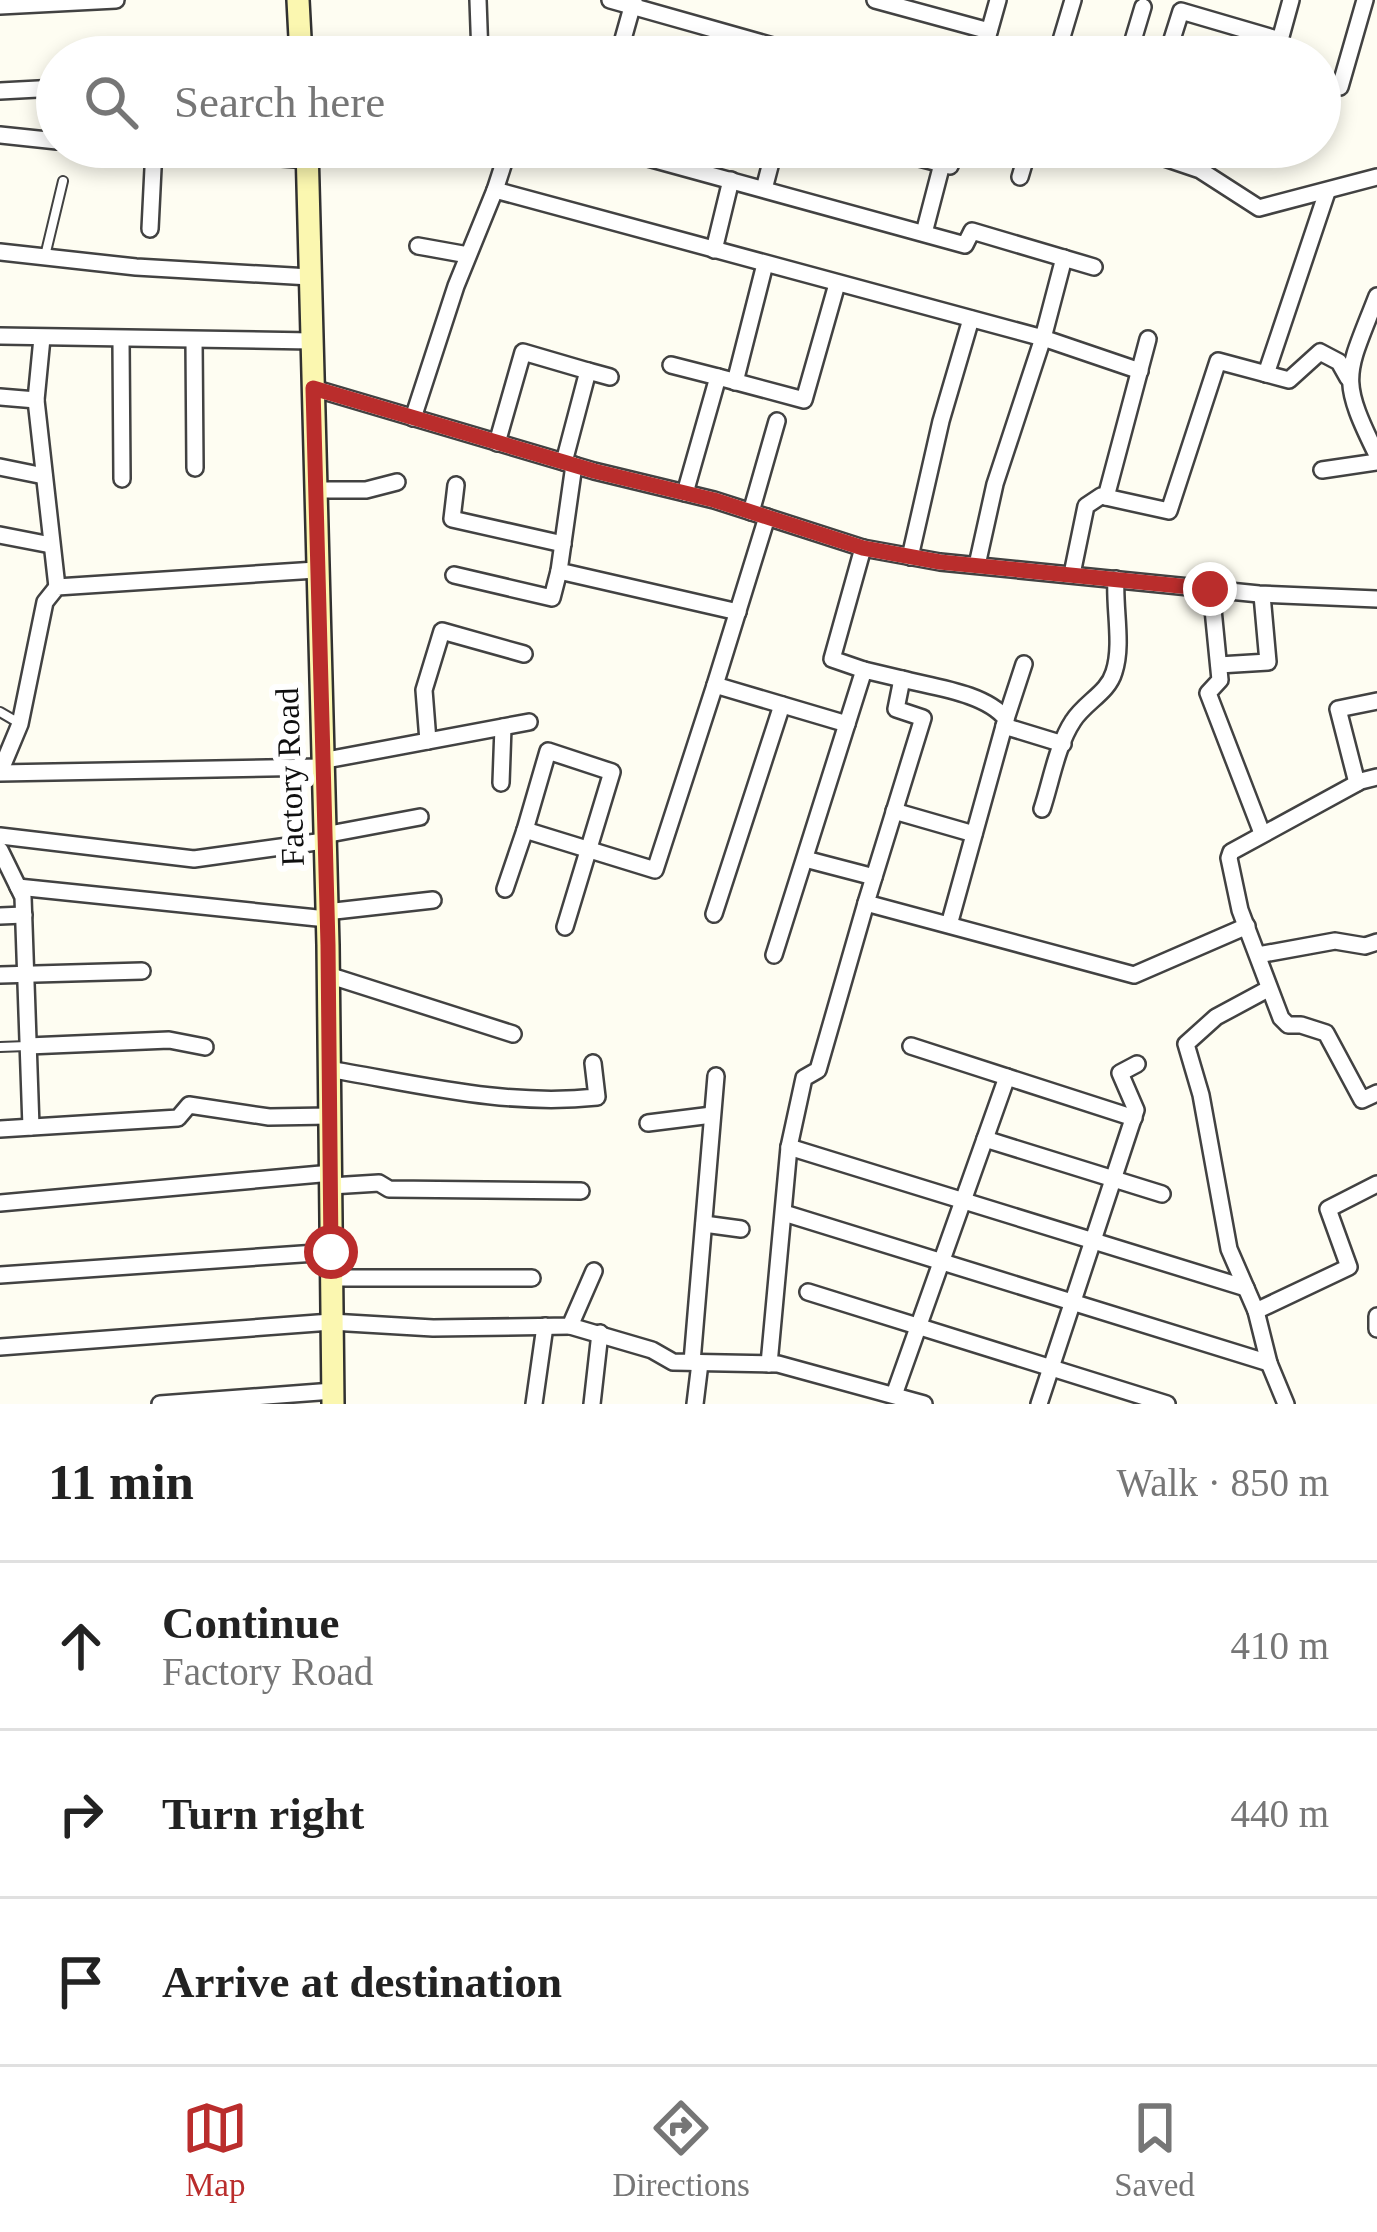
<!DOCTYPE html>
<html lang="en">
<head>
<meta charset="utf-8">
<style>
	:root { --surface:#fff; --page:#f6f6f6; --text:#222; --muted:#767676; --line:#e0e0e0; --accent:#ba2d2c }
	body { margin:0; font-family:"Times New Roman",serif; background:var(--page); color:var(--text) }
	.stop { position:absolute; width:36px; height:36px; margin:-27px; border:9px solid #ba2d2c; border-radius:50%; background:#fff }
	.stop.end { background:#ba2d2c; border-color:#fff; box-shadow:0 3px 12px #0008 }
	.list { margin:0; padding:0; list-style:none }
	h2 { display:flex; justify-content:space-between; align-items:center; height:156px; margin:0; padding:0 48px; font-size:51px }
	h2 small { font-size:39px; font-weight:400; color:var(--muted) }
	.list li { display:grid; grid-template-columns:78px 1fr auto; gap:36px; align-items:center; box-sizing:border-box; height:168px; padding:0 48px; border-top:3px solid var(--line) }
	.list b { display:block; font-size:45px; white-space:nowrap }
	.list p { margin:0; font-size:39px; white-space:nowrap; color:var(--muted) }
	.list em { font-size:39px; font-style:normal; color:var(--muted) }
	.icon { flex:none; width:66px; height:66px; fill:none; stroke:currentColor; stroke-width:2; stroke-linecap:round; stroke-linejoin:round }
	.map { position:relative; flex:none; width:1377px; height:1404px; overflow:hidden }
	.search { position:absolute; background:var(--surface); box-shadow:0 6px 18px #0003; left:36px; right:36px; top:36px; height:132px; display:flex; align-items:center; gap:30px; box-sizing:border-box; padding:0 42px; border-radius:66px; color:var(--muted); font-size:45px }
	.sheet { height:660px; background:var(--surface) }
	nav { display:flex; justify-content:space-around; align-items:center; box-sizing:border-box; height:168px; border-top:3px solid var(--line); background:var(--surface); font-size:33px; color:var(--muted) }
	nav a { display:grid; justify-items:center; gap:6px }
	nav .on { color:var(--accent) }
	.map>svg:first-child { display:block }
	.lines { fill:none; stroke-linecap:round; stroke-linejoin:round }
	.service-casing { stroke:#424242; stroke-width:12 }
	.minor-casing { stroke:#424242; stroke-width:20 }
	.secondary-casing { stroke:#313131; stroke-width:26 }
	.service { stroke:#fff; stroke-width:8 }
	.minor { stroke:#fff; stroke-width:15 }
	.secondary { stroke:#fbf7b0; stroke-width:21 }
	.route { stroke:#ba2d2c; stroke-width:15 }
	.labels { text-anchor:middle; stroke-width:12; stroke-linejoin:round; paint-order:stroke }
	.street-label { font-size:33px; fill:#0f0f0f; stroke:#fff }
</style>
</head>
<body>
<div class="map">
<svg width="1377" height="1404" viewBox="0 0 1377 1404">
	<rect width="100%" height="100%" fill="#fefdf2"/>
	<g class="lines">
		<g class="service-casing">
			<g id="service">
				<path d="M45 256 63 181"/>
				<path d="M0 712 19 723"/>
				<path d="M0 1047 27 1046"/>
			</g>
		</g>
		<g class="minor-casing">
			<g id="minor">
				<path d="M478 0 480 56 504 57"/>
				<path d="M610 0 812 57"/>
				<path d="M875 0 989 31"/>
				<path d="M0 6 116 0"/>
				<path d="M618 57 634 0"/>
				<path d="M982 57 998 0"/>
				<path d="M1056 57 1073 0"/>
				<path d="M1128 57 1143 7"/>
				<path d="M1185 57 1168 52 1181 11 1280 40 1291 0"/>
				<path d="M1340 87 1365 0"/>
				<path d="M0 91 57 88"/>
				<path d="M0 135 57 141"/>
				<path d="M137 147 308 160"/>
				<path d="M608 147 965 245 972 231 1094 267"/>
				<path d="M877 147 950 166 956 147"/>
				<path d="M1132 147 1200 170 1259 208 1377 177"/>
				<path d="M1020 177 1029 147"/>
				<path d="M764 189 775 147"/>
				<path d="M495 190 509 147"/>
				<path d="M150 229 154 148"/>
				<path d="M924 233 942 164"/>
				<path d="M418 246 468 255"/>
				<path d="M714 250 731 180"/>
				<path d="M0 252 136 267 310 277"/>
				<path d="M1377 296C1346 376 1338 376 1377 455"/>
				<path d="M0 336 312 341"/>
				<path d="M42 338 36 400 57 587"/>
				<path d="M121 340 122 479"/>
				<path d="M194 340 195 468"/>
				<path d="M671 365 718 377 685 493"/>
				<path d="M588 371 610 377"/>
				<path d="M1266 374 1327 192"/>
				<path d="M718 377 804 400 837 284"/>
				<path d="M735 382 765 264"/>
				<path d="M313 388 594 471 714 500 863 548 940 562 1259 594 1377 599"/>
				<path d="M0 397 36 400"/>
				<path d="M413 418 456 286 495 190 1043 338 1064 258"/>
				<path d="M497 443 523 352 588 371 564 462"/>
				<path d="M574 465 559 571 738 612"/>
				<path d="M0 467 44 476"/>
				<path d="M1322 470 1377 462"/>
				<path d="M456 485 452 519 563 544"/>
				<path d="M314 490H366L397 482"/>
				<path d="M1106 497 1148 339"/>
				<path d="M751 512 777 421"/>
				<path d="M767 517 715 685 847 724"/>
				<path d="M0 535 51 545"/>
				<path d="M863 548 832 659 864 670"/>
				<path d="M910 557 941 421 971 319"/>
				<path d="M977 565 995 484 1043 338 1140 371"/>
				<path d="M1072 574 1086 506 1101 496 1169 511 1218 361 1289 380 1320 352 1339 362 1348 378"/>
				<path d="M454 575 552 598 559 571"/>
				<path d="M1211 589 1220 680 1208 693 1262 833"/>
				<path d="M1219 665 1268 662 1262 595"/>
				<path d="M1006 719 1024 664"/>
				<path d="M1004 726 1063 744"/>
				<path d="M428 741 424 690 442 631 524 654"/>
				<path d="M321 761 529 722"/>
				<path d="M0 772 20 724 45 602 57 587 316 570"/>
				<path d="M0 773 321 767"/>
				<path d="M1377 777 1361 781 1231 852 1229 858 1240 910 1281 1018 1288 1025H1301L1326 1033 1362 1100 1377 1093"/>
				<path d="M501 783 503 727"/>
				<path d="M1357 783 1338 709 1377 701"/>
				<path d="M1042 809C1051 782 1057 745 1073 721 1085 702 1108 693 1114 672 1123 645 1114 608 1116 579"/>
				<path d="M894 811 974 834"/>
				<path d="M525 830 548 751 612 772 565 927"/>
				<path d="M324 835 420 817"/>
				<path d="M0 836 194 859 324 841"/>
				<path d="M0 850 23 897 31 1127"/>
				<path d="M805 859 874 877"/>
				<path d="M18 887 327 919"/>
				<path d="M505 889 525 830 655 870 715 685"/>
				<path d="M326 912 433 900"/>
				<path d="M714 914 782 705"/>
				<path d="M0 916 24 915"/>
				<path d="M949 925 1006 719C986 693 933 687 902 679L896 709 923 718 866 903 1134 975 1247 926"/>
				<path d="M774 955 864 670 902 679"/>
				<path d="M1258 955 1335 941 1365 946 1377 942"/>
				<path d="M0 975 142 971"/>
				<path d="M328 975 513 1034"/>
				<path d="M1268 989 1216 1017 1186 1044 1201 1095 1229 1249 1256 1311 1269 1363 1286 1404"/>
				<path d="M28 1046 169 1040 205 1047"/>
				<path d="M911 1046 1134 1118"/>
				<path d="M328 1069C418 1084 506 1107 597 1097L593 1063"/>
				<path d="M648 1123 712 1115"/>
				<path d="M0 1129 178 1118 189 1105 269 1117 330 1116"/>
				<path d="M985 1139 1162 1194"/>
				<path d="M789 1147 1246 1288"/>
				<path d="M331 1186 379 1183 389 1189 581 1191"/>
				<path d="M0 1203 332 1173"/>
				<path d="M784 1213 1269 1363"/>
				<path d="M704 1224 741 1229"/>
				<path d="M0 1275 331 1252"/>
				<path d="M331 1278H532"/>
				<path d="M808 1292 1167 1404"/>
				<path d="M1256 1311 1349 1267 1328 1209 1377 1184"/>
				<path d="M1377 1316V1329"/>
				<path d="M570 1326 652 1350 673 1362 778 1364 924 1404"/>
				<path d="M0 1347 331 1322 433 1328 570 1326 594 1271"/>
				<path d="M692 1362 716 1076"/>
				<path d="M769 1364 789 1147 804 1078 818 1070 866 903"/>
				<path d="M894 1395 1007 1077"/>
				<path d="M160 1404 333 1391"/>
				<path d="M534 1404 545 1326"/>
				<path d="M592 1404 600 1333"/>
				<path d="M695 1404 700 1363"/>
				<path d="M1039 1404 1136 1110 1120 1073 1137 1064"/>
			</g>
		</g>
		<g class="secondary-casing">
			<g id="secondary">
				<path d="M298 0 301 57"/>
				<path d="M307 147 328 945 333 1404"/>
			</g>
		</g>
		<use href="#service" class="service"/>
		<use href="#minor" class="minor"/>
		<use href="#secondary" class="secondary"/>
	</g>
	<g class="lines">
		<path class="route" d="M331 1252 328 945 313 388 594 471 714 500 863 548 940 562 1210 589"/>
	</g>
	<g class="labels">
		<g class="street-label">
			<text transform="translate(289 777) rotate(-92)" y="12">Factory Road</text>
		</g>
	</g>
</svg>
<div class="stop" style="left:331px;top:1252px"></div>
<div class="stop end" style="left:1210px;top:589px"></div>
<div class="search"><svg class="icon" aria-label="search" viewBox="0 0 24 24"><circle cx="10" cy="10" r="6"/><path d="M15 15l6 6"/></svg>Search here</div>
</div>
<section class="sheet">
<h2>11 min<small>Walk · 850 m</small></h2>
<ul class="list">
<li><svg class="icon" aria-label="ahead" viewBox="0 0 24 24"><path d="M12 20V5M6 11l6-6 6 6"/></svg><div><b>Continue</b><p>Factory Road</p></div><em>410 m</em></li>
<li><svg class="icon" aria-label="right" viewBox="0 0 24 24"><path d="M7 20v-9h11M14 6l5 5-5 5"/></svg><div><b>Turn right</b></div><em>440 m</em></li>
<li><svg class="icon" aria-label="arrive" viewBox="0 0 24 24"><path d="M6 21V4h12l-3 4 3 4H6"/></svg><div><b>Arrive at destination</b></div></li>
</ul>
</section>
<nav>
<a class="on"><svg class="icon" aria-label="map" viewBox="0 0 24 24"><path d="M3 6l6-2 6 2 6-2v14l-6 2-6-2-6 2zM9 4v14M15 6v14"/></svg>Map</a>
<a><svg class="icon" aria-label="directions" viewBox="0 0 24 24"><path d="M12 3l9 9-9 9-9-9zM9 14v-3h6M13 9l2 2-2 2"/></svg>Directions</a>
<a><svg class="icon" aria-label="saved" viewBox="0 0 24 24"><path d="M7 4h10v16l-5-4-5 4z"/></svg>Saved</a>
</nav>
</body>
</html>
